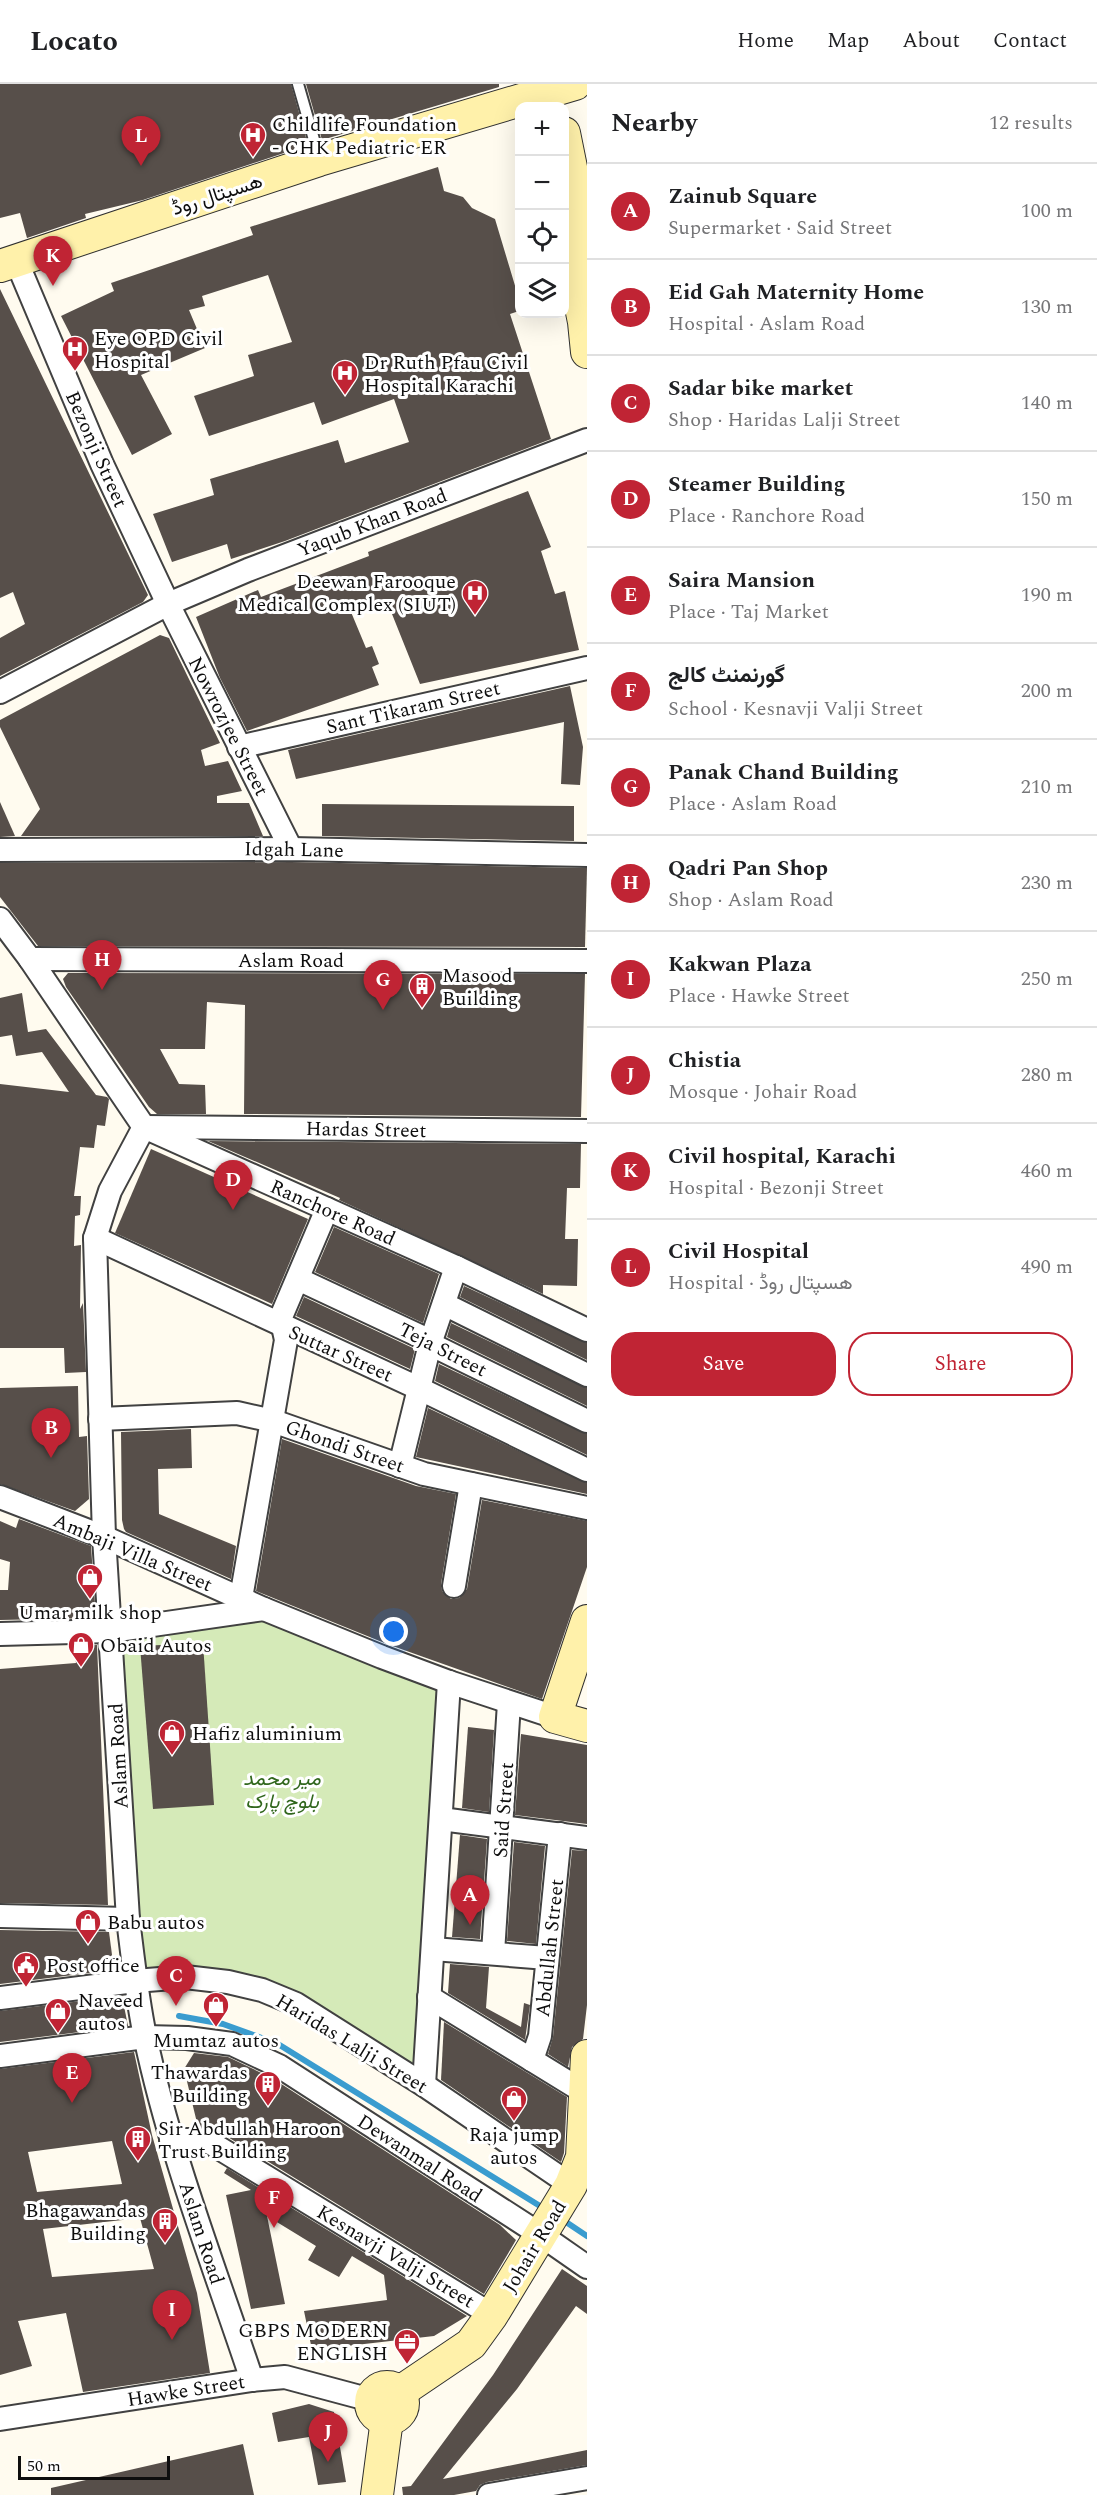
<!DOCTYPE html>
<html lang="en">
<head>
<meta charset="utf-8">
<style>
	:root { --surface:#fff; --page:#f6f6f6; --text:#202124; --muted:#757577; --line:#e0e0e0; --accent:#c02434 }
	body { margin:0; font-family:Spectral,Vazirmatn,serif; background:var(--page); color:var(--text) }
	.controls { position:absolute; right:18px; top:18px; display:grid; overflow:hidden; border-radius:12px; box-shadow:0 6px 24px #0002 }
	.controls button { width:54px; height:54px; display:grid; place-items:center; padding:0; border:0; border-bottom:2px solid var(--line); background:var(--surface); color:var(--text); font:30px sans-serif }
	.scale { position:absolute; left:18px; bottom:15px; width:152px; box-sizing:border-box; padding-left:6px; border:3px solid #0e0e0e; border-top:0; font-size:16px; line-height:21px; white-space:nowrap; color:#0e0e0e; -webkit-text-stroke:4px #fff; paint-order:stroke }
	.you { position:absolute; left:394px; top:1548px; width:21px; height:21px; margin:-15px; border:4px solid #fff; border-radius:50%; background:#1a73e8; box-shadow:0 0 0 9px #1a73e833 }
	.badge { display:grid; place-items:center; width:39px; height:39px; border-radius:50%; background:var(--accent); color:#fff; font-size:20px; font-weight:700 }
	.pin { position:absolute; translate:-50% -50px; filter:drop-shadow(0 2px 3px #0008) }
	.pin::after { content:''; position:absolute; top:32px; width:21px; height:18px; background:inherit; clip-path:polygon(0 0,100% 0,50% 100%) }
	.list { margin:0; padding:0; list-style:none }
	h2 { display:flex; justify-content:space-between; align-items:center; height:78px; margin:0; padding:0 24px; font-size:26px }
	h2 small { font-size:20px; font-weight:400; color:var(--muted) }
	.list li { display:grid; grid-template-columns:39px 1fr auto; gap:18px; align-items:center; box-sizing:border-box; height:96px; padding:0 24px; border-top:2px solid var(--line) }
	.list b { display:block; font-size:22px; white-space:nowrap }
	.list p { margin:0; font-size:20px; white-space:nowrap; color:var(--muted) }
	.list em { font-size:20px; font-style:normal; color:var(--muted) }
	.actions { display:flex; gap:12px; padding:18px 24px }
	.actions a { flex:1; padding:14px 0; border:2px solid var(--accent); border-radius:24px; text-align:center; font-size:21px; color:var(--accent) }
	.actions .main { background:var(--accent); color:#fff }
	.icon { flex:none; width:33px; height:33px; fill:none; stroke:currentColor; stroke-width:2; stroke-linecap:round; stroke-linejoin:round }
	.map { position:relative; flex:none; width:587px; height:2411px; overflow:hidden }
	header { display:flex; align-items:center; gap:36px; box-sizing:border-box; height:84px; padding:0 30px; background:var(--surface); border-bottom:2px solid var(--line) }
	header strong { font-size:28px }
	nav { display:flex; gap:33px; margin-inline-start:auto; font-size:21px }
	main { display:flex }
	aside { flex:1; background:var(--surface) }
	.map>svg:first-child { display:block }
	.green { fill:#d5eab8 }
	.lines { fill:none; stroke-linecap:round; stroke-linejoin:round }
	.stream { stroke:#3a9ccf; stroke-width:6 }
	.building { fill:#574f4a; fill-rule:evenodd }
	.lane-casing { stroke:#414141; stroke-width:14 }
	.street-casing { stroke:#414141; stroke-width:26 }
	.secondary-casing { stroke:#303030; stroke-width:34 }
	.lane { stroke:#fff; stroke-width:10 }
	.street { stroke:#fff; stroke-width:22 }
	.secondary { stroke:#fff1aa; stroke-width:32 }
	.labels { text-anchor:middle; stroke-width:6; stroke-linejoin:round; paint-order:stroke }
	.poi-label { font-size:20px; fill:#0e0e0e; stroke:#fff; text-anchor:start }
	.street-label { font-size:20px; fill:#0e0e0e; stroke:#fff }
	.park-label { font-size:20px; font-style:italic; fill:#31671d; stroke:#fff }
</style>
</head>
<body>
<header>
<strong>Locato</strong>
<nav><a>Home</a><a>Map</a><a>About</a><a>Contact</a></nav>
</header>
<main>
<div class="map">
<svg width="587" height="2411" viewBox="0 0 587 2411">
	<rect width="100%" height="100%" fill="#fffbef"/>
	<path class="green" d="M264 1526 449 1598 424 2001 262 1906 135 1897 111 1547Z"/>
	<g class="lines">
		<g class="stream">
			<path d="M179 1932 223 1940 278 1960 540 2122"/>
			<path d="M566 2138 587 2152"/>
		</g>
	</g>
	<g class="building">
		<path d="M0 0H291L308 61 143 116 85 130 86 134 27 154 20 129 0 134Z"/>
		<path d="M306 0H499V3L322 56Z"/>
		<path d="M438 83 444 107 463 113 472 124 495 135 519 215V227L510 230 551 355 285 457 231 475 227 460 172 478 153 430 214 411 210 395 338 356 345 379 409 358 394 315 322 341 314 318 209 352 194 312 254 292 248 271 292 258 268 191 202 212 205 222 189 226 205 264 141 291 172 350 132 371 61 232 114 207 111 199 253 151 250 143Z"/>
		<path d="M0 205 148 511 143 518 0 592V554L25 540 13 508 0 514Z"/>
		<path d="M528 407 551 463 541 467 555 510 565 507 579 566 420 600 386 515 351 528 366 564 372 562 379 580 372 583 379 601 247 647 220 594 196 533 258 506 261 513 369 472 368 468Z"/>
		<path d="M160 551 169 554 220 659 201 666 205 682 228 677 242 707 217 712V719H249L263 752H21L40 725 0 643V636Z"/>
		<path d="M570 602 583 663 580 701 561 700 564 638 296 695 288 666Z"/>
		<path d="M0 718 15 752 0 753Z"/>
		<path d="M322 720 574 722V757L322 752Z"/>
		<path d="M291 778 587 784 585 863 38 862 0 813V779Z"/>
		<path d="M68 889 585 890 581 1033 244 1030 245 921 207 918 205 965H160L179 1000 205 1001 206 1030H157L149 1023 66 903 63 895Z"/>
		<path d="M22 909 28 948 46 945 96 1011 107 1013 109 1015 105 1042 97 1041 94 1064 80 1063 74 1112H81L80 1131 75 1132 74 1162 81 1161 80 1225 83 1219 86 1288 65 1289 64 1264H0V1000L69 1008 42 968 16 972 12 951 0 953V914Z"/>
		<path d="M208 1057 581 1060 580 1104H567L565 1155H578L577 1202 543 1201V1210L339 1116 340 1114Z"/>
		<path d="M151 1065 308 1135 272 1220 115 1149Z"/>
		<path d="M334 1143 439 1190 423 1239 315 1188Z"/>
		<path d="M464 1202 587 1259V1276L460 1213Z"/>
		<path d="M304 1213 415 1265 410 1285 296 1232Z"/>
		<path d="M451 1239 587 1304V1322L447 1253Z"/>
		<path d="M439 1280 587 1350V1371L435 1297Z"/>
		<path d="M78 1302 79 1353 87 1352 89 1415 75 1427 0 1400V1304Z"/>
		<path d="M428 1324 587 1399V1410L416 1373Z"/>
		<path d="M191 1345 192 1384 158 1385 159 1430 236 1462 231 1495 126 1448 124 1445 122 1436 121 1348Z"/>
		<path d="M282 1355 416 1402 456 1410 441 1500 442 1507 451 1515 459 1514 467 1505 482 1416 587 1437V1483L542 1615 387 1560 256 1507Z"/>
		<path d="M19 1435 91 1462 96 1534 0 1536V1506H8L10 1478 0 1475V1437L16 1444Z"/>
		<path d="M203 1559 214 1721 153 1725 140 1562Z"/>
		<path d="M97 1561 108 1821 0 1819V1585L76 1579 74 1562Z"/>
		<path d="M468 1643 494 1646 489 1728 462 1724Z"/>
		<path d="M521 1650 587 1661V1740L515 1731Z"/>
		<path d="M460 1751 487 1755 480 1855 452 1853Z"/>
		<path d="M514 1758 545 1762 536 1860 507 1857Z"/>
		<path d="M572 1766 587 1767V1921L583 1955 572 1963 568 1983 548 1970 553 1953Z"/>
		<path d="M0 1846 109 1848 114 1886 0 1900Z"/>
		<path d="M450 1880 489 1883 486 1924 521 1943 524 1919 530 1921 525 1956 448 1909Z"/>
		<path d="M122 1912 128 1942 0 1958V1927Z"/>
		<path d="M444 1938 567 2013 564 2069 561 2078 441 1996Z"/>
		<path d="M134 1968 152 2051 197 2209 210 2289 83 2308 66 2229 18 2237 32 2282 0 2291V1985ZM112 2057 122 2100 37 2108 28 2068ZM140 2134 154 2185 52 2193 43 2145Z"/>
		<path d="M194 1969 228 1973 272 1994 500 2141 516 2156 484 2210 213 2044 198 2043 184 1985Z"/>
		<path d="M227 2084 467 2232 434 2252 312 2266 304 2227 387 2216 384 2191 352 2172 339 2193 308 2176 316 2162 267 2132 285 2220 251 2225 226 2111 251 2106 224 2089Z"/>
		<path d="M562 2185 587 2202V2230L576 2222 517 2305 443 2395 587 2366V2381L487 2398 480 2401 476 2407 454 2411H403L402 2403 411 2402 493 2291Z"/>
		<path d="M309 2320 334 2328 346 2398 318 2401 309 2353 278 2358 272 2329Z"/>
		<path d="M243 2360 254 2411H51V2404Z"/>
	</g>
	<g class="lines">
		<g class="lane-casing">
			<path id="lane" d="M298 0 319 73"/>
		</g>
		<g class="street-casing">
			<g id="street">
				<path d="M16 176 102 380 168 520 291 765"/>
				<path d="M0 608 168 520 248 486 587 356"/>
				<path d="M239 663 587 584"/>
				<path d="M0 766 291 765 587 771"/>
				<path d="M0 835 30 875 144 1043 456 1183 587 1246"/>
				<path d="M30 875 587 877"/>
				<path d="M95 1154 418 1304 587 1386"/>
				<path d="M298 1195 424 1254 430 1260 587 1337"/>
				<path d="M444 1220 587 1291"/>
				<path d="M100 1335 237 1329 273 1337 424 1390 587 1424"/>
				<path d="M400 1382 430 1260 456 1183"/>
				<path d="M0 1413 104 1453 264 1525 382 1573 449 1598 555 1633"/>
				<path d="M454 1502 471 1400"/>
				<path d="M241 1514 286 1256 281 1233 327 1125"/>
				<path d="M0 1550 111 1547 264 1525"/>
				<path d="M441 1735 587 1754"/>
				<path d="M0 1832 128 1835"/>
				<path d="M433 1865 547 1874"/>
				<path d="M493 1869 509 1619"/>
				<path d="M429 1913 584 2008"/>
				<path d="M0 1914 135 1897 185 1893 228 1898 262 1906 296 1920 424 2001 571 2101"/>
				<path d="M0 1972 145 1953 187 1954 232 1960 279 1982 541 2151 587 2183"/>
				<path d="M532 1976 540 1952 560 1750"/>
				<path d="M424 2001 449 1598"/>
				<path d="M171 2056H206L492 2231"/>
				<path d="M252 2296C214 2182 170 2070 145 1952 137 1914 133 1875 128 1835L104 1453 95 1154 110 1107 144 1043 587 1047"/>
				<path d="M0 2335 252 2296 285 2293 371 2316"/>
				<path d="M489 2411 587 2394"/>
			</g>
		</g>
		<g class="secondary-casing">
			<g id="secondary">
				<path d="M564 49 587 163"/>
				<path d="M564 138 584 238 587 268"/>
				<path d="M0 182 319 76 575 0"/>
				<path d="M587 1537 555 1633 587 1642"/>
				<circle cx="387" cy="2319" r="16"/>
				<path d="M400 2308 471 2260 492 2231 571 2101 582 2073 587 1972"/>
				<path d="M377 2411 387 2335"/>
			</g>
		</g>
		<use href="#lane" class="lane"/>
		<use href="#street" class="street"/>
		<use href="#secondary" class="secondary"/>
	</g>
	<defs>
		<g id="hospital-pin" transform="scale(1.35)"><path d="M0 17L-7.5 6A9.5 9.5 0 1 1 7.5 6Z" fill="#c02434" stroke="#fff"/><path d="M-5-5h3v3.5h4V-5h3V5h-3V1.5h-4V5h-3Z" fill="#fff"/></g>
		<g id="building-pin" transform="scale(1.35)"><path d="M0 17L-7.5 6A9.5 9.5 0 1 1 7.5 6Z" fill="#c02434" stroke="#fff"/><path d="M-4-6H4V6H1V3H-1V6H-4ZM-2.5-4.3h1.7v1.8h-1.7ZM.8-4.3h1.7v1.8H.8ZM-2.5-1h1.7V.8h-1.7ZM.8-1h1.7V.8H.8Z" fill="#fff"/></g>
		<g id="shop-pin" transform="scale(1.35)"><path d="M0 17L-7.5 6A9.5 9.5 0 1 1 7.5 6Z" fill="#c02434" stroke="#fff"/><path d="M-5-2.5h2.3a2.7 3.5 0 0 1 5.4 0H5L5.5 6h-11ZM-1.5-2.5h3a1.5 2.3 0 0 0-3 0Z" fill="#fff"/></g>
		<g id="civic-pin" transform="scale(1.35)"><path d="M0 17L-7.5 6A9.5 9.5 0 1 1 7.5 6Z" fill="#c02434" stroke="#fff"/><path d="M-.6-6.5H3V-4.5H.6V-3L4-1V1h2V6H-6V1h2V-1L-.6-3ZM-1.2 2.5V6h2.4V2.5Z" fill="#fff"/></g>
		<g id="office-pin" transform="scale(1.35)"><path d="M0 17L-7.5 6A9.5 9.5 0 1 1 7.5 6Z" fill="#c02434" stroke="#fff"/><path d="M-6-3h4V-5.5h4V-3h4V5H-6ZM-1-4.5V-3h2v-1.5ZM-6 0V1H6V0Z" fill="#fff"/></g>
	</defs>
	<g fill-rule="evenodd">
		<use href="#hospital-pin" x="253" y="51"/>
		<use href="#hospital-pin" x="75" y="265"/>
		<use href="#hospital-pin" x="345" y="289"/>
		<use href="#hospital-pin" x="475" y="509"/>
		<use href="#building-pin" x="422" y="902"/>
		<use href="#shop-pin" x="90" y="1493"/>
		<use href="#shop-pin" x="81" y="1561"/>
		<use href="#shop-pin" x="172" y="1649"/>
		<use href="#shop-pin" x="88" y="1838"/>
		<use href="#civic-pin" x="26" y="1881"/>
		<use href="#shop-pin" x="216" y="1921"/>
		<use href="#shop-pin" x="58" y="1927"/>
		<use href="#building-pin" x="268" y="2000"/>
		<use href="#shop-pin" x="514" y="2015"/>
		<use href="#building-pin" x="138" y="2055"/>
		<use href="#building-pin" x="165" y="2137"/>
		<use href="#office-pin" x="407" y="2258"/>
	</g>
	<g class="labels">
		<g class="poi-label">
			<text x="272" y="47">Childlife Foundation<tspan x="272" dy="23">- CHK Pediatric ER</tspan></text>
			<text x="94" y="261">Eye OPD Civil<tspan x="94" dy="23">Hospital</tspan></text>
			<text x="364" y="285">Dr Ruth Pfau Civil<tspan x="364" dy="23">Hospital Karachi</tspan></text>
			<text x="456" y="504" text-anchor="end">Deewan Farooque<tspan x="456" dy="23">Medical Complex (SIUT)</tspan></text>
			<text x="442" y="898">Masood<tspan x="442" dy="23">Building</tspan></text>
			<text x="90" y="1535" text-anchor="middle">Umar milk shop</text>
			<text x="100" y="1568">Obaid Autos</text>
			<text x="192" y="1656">Hafiz aluminium</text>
			<text x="107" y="1845">Babu autos</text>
			<text x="46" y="1888">Post office</text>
			<text x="78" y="1923">Naveed<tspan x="78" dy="23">autos</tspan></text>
			<text x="216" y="1963" text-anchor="middle">Mumtaz autos</text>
			<text x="248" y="1995" text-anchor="end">Thawardas<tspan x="248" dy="23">Building</tspan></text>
			<text x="158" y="2051">Sir Abdullah Haroon<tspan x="158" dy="23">Trust Building</tspan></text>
			<text x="514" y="2057" text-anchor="middle">Raja jump<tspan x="514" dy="23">autos</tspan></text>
			<text x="146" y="2133" text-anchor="end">Bhagawandas<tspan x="146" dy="23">Building</tspan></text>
			<text x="388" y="2253" text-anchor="end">GBPS MODERN<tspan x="388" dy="23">ENGLISH</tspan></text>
		</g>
		<g class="street-label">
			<text transform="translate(217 110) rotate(-18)" y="7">ھسپتال روڈ</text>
			<text transform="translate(97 365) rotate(66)" y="7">Bezonji Street</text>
			<text transform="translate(372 438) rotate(-21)" y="7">Yaqub Khan Road</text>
			<text transform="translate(413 623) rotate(-13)" y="7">Sant Tikaram Street</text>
			<text transform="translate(229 642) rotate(63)" y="7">Nowrozjee Street</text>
			<text transform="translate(294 765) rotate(1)" y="7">Idgah Lane</text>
			<text x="291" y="883">Aslam Road</text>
			<text transform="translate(366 1045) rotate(1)" y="7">Hardas Street</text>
			<text transform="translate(333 1128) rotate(24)" y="7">Ranchore Road</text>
			<text transform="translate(443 1265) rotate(27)" y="7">Teja Street</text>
			<text transform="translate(341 1269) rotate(24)" y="7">Suttar Street</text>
			<text transform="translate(345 1362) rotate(19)" y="7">Ghondi Street</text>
			<text transform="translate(133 1468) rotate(23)" y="7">Ambaji Villa Street</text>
			<text transform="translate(118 1672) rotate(-93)" y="7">Aslam Road</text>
			<text transform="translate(503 1726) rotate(-86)" y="7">Said Street</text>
			<text transform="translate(549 1864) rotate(-84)" y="7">Abdullah Street</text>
			<text transform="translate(352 1959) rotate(31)" y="7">Haridas Lalji Street</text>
			<text transform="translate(420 2074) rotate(33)" y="7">Dewanmal Road</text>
			<text transform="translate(202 2149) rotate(72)" y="7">Aslam Road</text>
			<text transform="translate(534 2162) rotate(-59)" y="7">Johair Road</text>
			<text transform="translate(396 2172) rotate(31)" y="7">Kesnavji Valji Street</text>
			<text transform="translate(186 2306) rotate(-9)" y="7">Hawke Street</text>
		</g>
		<g class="park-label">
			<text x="282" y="1701">میر محمد<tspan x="282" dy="23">بلوچ پارک</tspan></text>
		</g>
	</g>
</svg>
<div class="controls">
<button>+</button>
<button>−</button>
<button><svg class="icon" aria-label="locate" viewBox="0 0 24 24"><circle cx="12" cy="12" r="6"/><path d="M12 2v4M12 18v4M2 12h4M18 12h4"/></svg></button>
<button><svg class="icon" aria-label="layers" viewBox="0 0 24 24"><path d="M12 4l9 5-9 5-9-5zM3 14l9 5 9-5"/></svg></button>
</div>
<div class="scale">50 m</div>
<div class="you"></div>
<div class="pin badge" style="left:470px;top:1841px">A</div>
<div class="pin badge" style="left:51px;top:1374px">B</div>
<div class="pin badge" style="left:176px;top:1922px">C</div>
<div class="pin badge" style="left:233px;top:1126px">D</div>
<div class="pin badge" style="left:72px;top:2019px">E</div>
<div class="pin badge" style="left:274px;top:2144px">F</div>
<div class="pin badge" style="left:383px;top:926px">G</div>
<div class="pin badge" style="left:102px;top:906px">H</div>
<div class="pin badge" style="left:172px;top:2256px">I</div>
<div class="pin badge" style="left:328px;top:2378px">J</div>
<div class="pin badge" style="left:53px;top:202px">K</div>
<div class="pin badge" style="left:141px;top:82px">L</div>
</div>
<aside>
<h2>Nearby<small>12 results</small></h2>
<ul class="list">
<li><span class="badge">A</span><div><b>Zainub Square</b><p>Supermarket · Said Street</p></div><em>100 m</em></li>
<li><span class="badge">B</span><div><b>Eid Gah Maternity Home</b><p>Hospital · Aslam Road</p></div><em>130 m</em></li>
<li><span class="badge">C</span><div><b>Sadar bike market</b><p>Shop · Haridas Lalji Street</p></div><em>140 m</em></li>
<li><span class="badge">D</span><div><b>Steamer Building</b><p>Place · Ranchore Road</p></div><em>150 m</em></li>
<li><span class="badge">E</span><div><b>Saira Mansion</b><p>Place · Taj Market</p></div><em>190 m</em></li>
<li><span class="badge">F</span><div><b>گورنمنٹ کالج</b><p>School · Kesnavji Valji Street</p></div><em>200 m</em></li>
<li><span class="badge">G</span><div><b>Panak Chand Building</b><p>Place · Aslam Road</p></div><em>210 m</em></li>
<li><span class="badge">H</span><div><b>Qadri Pan Shop</b><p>Shop · Aslam Road</p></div><em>230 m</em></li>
<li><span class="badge">I</span><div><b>Kakwan Plaza</b><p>Place · Hawke Street</p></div><em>250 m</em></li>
<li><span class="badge">J</span><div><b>Chistia</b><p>Mosque · Johair Road</p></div><em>280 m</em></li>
<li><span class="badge">K</span><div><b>Civil hospital, Karachi</b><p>Hospital · Bezonji Street</p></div><em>460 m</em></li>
<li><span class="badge">L</span><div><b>Civil Hospital</b><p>Hospital · ھسپتال روڈ</p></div><em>490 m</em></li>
</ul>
<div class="actions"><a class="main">Save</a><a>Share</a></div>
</aside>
</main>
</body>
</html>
